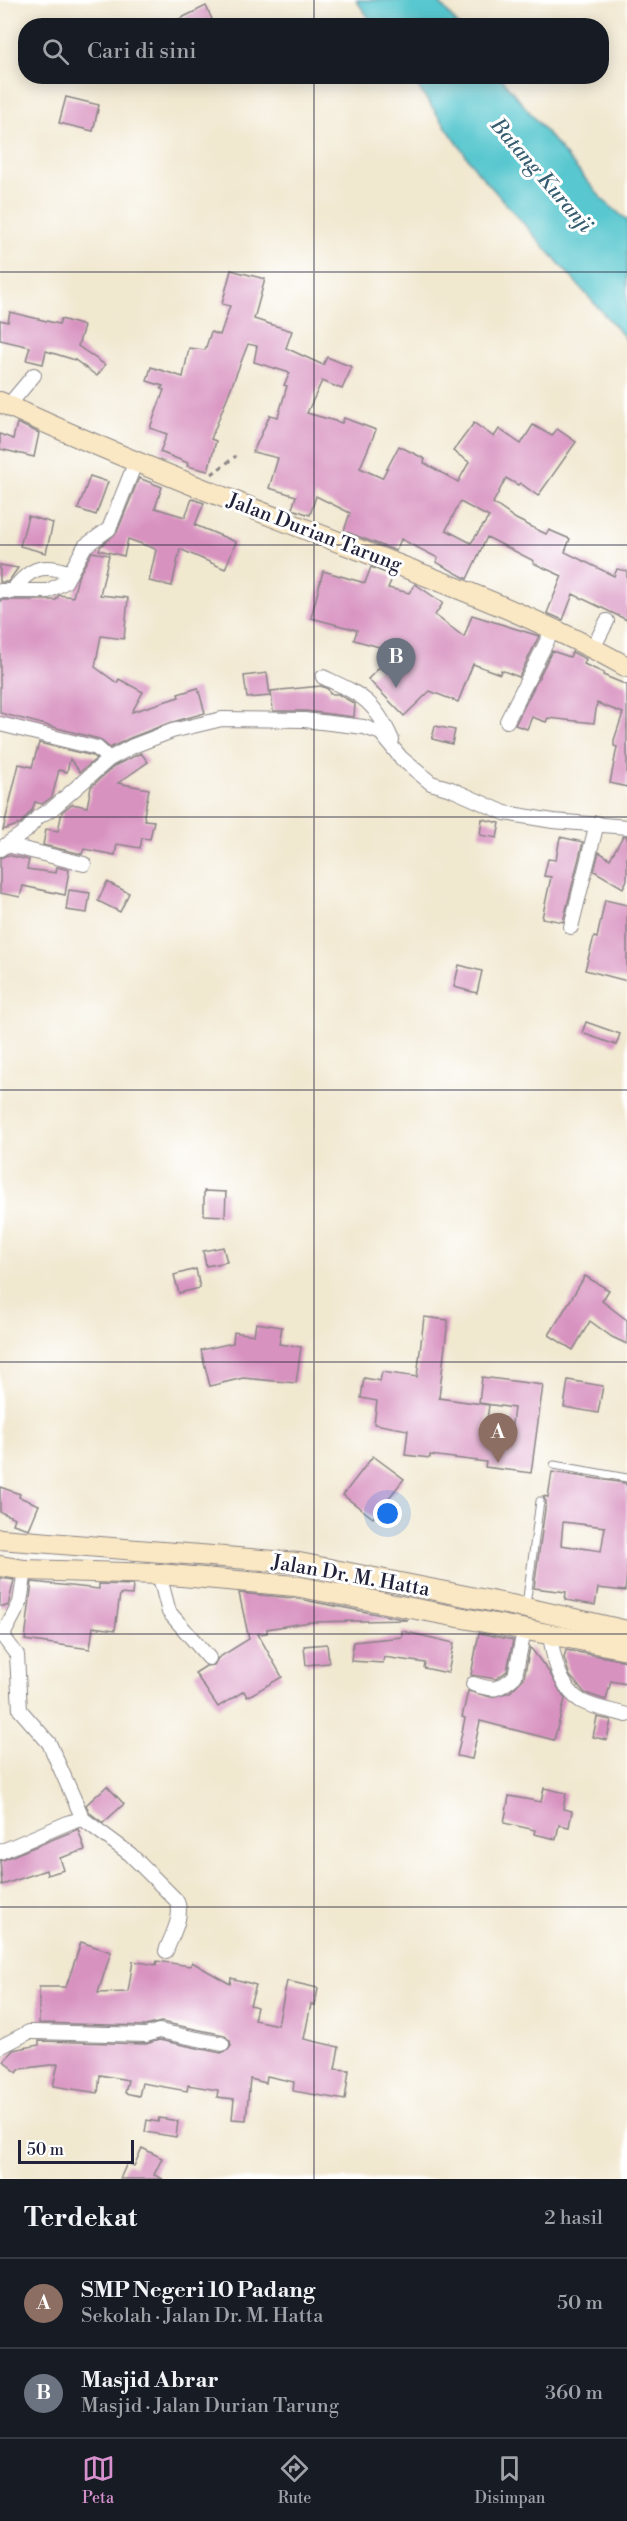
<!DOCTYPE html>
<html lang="id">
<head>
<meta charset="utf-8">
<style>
	:root { --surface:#171b24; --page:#20242c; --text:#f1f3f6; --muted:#9ea1a6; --line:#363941; --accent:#d690ce }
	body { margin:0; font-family:"Libre Bodoni",serif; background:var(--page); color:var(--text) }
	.scale { position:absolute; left:18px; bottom:15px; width:116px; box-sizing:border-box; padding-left:6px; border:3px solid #22223b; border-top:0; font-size:16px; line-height:21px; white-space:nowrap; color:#22223b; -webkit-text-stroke:4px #fff; paint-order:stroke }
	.you { position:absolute; left:388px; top:1514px; width:21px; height:21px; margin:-15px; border:4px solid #fff; border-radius:50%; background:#1a73e8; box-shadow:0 0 0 9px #1a73e833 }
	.badge { display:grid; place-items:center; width:39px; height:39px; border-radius:50%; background:var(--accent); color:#fff; font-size:20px; font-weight:700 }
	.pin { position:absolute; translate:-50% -50px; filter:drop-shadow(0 2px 3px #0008) }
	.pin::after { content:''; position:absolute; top:32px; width:21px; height:18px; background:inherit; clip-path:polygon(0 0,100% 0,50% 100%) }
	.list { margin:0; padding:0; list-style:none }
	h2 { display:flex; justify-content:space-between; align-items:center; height:78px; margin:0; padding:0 24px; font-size:26px }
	h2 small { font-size:20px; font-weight:400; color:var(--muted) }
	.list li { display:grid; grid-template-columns:39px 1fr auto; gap:18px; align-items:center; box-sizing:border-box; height:90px; padding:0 24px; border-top:2px solid var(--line) }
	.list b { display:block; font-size:22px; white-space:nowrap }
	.list p { margin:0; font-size:20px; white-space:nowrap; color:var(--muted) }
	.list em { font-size:20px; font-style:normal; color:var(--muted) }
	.icon { flex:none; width:33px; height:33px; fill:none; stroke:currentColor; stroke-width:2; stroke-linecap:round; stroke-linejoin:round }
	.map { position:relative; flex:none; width:627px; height:2179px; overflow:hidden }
	.search { position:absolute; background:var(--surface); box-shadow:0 3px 15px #0003; left:18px; right:18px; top:18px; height:66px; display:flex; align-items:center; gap:15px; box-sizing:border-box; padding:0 21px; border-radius:24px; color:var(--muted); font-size:22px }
	.sheet { height:258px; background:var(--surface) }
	nav { display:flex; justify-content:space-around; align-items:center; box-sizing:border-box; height:84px; border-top:2px solid var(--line); background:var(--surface); font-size:16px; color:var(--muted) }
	nav a { display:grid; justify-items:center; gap:3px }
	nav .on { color:var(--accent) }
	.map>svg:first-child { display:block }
	.water { fill:#59c7cf; stroke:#3e7485; stroke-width:1.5 }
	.building { fill:#d892c0; fill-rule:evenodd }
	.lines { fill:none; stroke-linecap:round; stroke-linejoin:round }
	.lane-casing { stroke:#8a8586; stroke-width:9 }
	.street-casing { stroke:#8a8586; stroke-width:16 }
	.secondary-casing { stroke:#8a8586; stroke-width:22 }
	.path { stroke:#8a8586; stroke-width:3; stroke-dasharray:4.5 4.5; stroke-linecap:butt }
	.lane { stroke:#fff; stroke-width:7 }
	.street { stroke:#fff; stroke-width:14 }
	.secondary { stroke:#fae7c3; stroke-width:20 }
	.grid { fill:none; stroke:#22223b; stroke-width:1.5; stroke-opacity:0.55 }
	.labels { text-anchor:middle; stroke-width:6; stroke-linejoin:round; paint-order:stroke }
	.street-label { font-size:20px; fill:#22223b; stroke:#fff }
	.water-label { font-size:21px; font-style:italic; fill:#355c6f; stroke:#fff }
</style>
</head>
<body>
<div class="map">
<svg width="627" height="2179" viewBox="0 0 627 2179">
	<rect width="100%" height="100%" fill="#fff"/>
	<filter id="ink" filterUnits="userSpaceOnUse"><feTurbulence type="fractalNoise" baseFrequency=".0167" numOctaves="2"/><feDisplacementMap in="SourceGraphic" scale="12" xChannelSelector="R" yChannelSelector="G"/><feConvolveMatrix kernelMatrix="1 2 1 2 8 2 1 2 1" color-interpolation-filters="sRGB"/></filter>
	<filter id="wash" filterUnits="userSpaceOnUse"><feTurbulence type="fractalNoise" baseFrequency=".008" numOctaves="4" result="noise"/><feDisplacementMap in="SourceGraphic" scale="24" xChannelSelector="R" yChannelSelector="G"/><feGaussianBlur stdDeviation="1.35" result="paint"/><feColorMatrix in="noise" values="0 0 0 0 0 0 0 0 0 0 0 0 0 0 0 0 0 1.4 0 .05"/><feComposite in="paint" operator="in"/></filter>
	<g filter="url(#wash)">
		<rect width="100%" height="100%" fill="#f1e8d0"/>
		<g class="water">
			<path d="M356 0H437L458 25H374Z"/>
			<path d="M411 77H500L603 200 627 220V340L477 171Z"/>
		</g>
		<g id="blocks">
			<g class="building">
				<path d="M206 6 215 26H165Z"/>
				<path d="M66 97 99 105 93 131 59 123Z"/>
				<path d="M231 270 265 279 254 319 292 331 286 348 323 365 327 357 352 367 342 389 322 381 307 413 342 423 344 418 376 430 360 468 382 478 399 446 425 459 424 463 458 482 469 462 453 451 474 423 494 437 499 429 521 444 533 425 552 436 557 429 576 442 538 496 520 483 518 485 506 478 493 503 516 519 546 534 549 530 570 539 565 552 614 576 617 569 627 571V620L573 594 563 620 547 613 562 576 533 563 534 561 487 537 467 579 436 562 438 558 401 539 396 551 344 531 350 513 316 496 310 515 292 509 296 496 269 488 278 458 253 452 270 415 278 417 287 386 284 385 290 373 254 362 257 346 248 344 211 439 216 441 208 471 187 466 188 463 160 452 167 434 150 428 164 390 161 389 163 386 147 381 151 367 183 377 189 348 205 350 211 332 220 335 230 306 222 304ZM460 502 489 517 471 543 446 530Z"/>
				<path d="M10 312 59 324 61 319 84 326 78 346 105 365 97 376 75 360 46 351 43 364 26 360 30 347 0 340V320L8 322Z"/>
				<path d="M17 423 39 433 34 457 0 449V434L13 439Z"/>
				<path d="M90 476 108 482 96 515 78 509Z"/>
				<path d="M139 478 162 487 155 508 185 517 192 499 204 503 195 525 236 542 225 569 180 549 172 586 149 581 156 550 153 548 128 539 124 556 99 550 100 547 117 532Z"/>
				<path d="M28 516 53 523 46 553 20 546Z"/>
				<path d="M92 552 109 555 100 595 128 598 124 639 101 636 95 667 117 683 119 679 143 692 132 712 179 697 178 694 198 688 205 713 169 723 130 738 110 748 99 739 0 713V600H56L59 595 73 597 78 577Z"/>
				<path d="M0 565 18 568 8 582H0Z"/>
				<path d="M371 567 393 576 388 588 409 593 415 584 443 603 435 615 464 637 472 615 539 636 519 677 501 670 500 674 473 664 458 702 430 691 404 716 368 679 389 658 385 656 390 650 354 640 357 630 311 618 323 571 365 583Z"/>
				<path d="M552 651 570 657 572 652 586 659 584 664 604 673 603 675 627 685V787L610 783 617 747 614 746V740L623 713 597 703 594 723 548 718 546 722 532 717 527 729 515 725Z"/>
				<path d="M267 673 270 696 247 698 244 676Z"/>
				<path d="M321 686 328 689 330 694H338L355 704 354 717 305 711H273L271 691Z"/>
				<path d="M435 726 455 730 452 744 432 739Z"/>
				<path d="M39 743 93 756 96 759 80 772 70 759 67 772 59 770 52 797 42 804 35 802 32 810 20 824 3 830 19 764 32 767Z"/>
				<path d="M141 753 148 762 118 783 149 789 144 815 145 820 154 821 150 839 142 838 140 848 117 844 115 855 84 849 82 854 43 845 46 829 58 831 62 812 72 804 87 807 91 787 114 766Z"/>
				<path d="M482 819 500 823 497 838 480 835Z"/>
				<path d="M623 836H627V880L623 888 594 871 599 852 610 859Z"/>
				<path d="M560 837 583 842 563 922 542 918 551 877 544 876 548 859 556 860Z"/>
				<path d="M7 855 29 860 27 869 56 873 57 867 69 870 65 895 23 886 20 897 0 893V858Z"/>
				<path d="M107 882 129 893 120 912 98 901Z"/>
				<path d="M69 890 90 893 87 913 66 910Z"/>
				<path d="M605 900 627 905V981L585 970 594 937 597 938Z"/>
				<path d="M459 965 482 971 477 993 454 987Z"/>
				<path d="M586 1022 620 1034 616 1045 582 1033Z"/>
				<path d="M204 1191 226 1192 225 1216 204 1215Z"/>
				<path d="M223 1247 227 1262 206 1266 203 1251Z"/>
				<path d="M196 1269 200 1288 179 1293 174 1275Z"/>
				<path d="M585 1276 609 1290 602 1301 627 1320V1344L612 1337 590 1321 573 1350 549 1335Z"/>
				<path d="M424 1317 448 1320 439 1398 489 1405 485 1434 487 1435 486 1443 509 1446 514 1408 479 1403 482 1377 543 1385 531 1473 485 1467 486 1462 430 1455V1458L405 1455 408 1430 374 1424 377 1401 361 1398 364 1378 380 1381 382 1372 417 1377Z"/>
				<path d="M256 1323 282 1327 279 1344 301 1347 296 1383 243 1378 210 1386 201 1350 233 1343 234 1332 254 1335Z"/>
				<path d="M568 1380 603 1386 598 1413 564 1407Z"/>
				<path d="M373 1456 404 1479 373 1518 343 1495Z"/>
				<path d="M552 1472 625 1483 627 1486V1574L625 1591 598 1588 595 1605 565 1600 566 1592 534 1588 546 1502 543 1496 548 1497ZM563 1522 605 1527 601 1551 561 1545Z"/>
				<path d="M0 1487 20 1494 19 1497 39 1505 29 1529 13 1524 15 1518 0 1512Z"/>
				<path d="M0 1578 14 1580 8 1606H0Z"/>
				<path d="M32 1582 99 1589V1584L133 1585 132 1595 120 1594 115 1630 93 1627 90 1649 25 1640Z"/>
				<path d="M239 1593 293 1598 408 1620 310 1622 267 1629V1633L258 1634 282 1677 247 1697 244 1691 218 1707 195 1673 206 1666 214 1665 218 1658 249 1639Z"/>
				<path d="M402 1631 454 1643 448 1673 424 1668 425 1663 384 1657 383 1663 351 1661 353 1642 402 1637Z"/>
				<path d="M479 1633 513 1640 507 1671 496 1679 471 1675Z"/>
				<path d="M327 1644 329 1663 306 1665 304 1646Z"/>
				<path d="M530 1647 549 1672 565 1699 554 1740 480 1721 472 1759 457 1756 465 1718 462 1717 468 1691 491 1697 510 1692 524 1678Z"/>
				<path d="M566 1650 627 1661V1684L611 1681 606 1700 585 1693 570 1676 564 1658Z"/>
				<path d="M597 1717 611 1720 607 1740 593 1737Z"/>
				<path d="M107 1786 124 1804 103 1823 90 1813 86 1805Z"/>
				<path d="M544 1788 566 1793 563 1809 572 1811 569 1827 559 1825 556 1839 534 1834 535 1830 504 1823 509 1796 541 1802Z"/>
				<path d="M78 1829 85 1850 60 1858 64 1870 47 1875 46 1870 2 1885 0 1861Z"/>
				<path d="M81 1942 111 1952 98 1993 128 1992 133 1961 156 1965 157 1961 190 1966 192 1962 230 1984 231 1978 256 1985 250 2005 257 2007 254 2020 278 2025 287 1981 318 1988 315 2005 311 2004 304 2039 339 2047 335 2069 349 2070 345 2100 293 2091 294 2082 267 2076 266 2083 250 2079 246 2120 232 2119 234 2099 217 2097 218 2090 188 2085 187 2091 142 2083 139 2096 125 2093 128 2080 100 2075 98 2093 53 2086 58 2064 20 2069 17 2073 4 2061 13 2050 39 2045V2041L146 2044 159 2040 221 2053 228 2050 231 2046 230 2041 224 2035 161 2022 145 2026 39 2023V1987H66Z"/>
				<path d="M159 2118 178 2121 176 2137 145 2132 147 2120 158 2122Z"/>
				<path d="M142 2148 162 2158 154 2175 163 2179H120L127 2163 134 2166Z"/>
			</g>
		</g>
	</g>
	<g filter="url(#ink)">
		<use href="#blocks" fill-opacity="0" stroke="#8a8586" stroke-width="1.5"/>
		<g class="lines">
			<g class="lane-casing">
				<g id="lane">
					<path d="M554 1465 627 1478"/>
					<path d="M526 1605 540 1501"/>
				</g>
			</g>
			<g class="street-casing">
				<g id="street">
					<path d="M8 406 34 375"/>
					<path d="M0 591H48L65 582 85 546 109 529 136 461"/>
					<path d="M11 592C29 569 41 562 70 573"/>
					<path d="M593 648 607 621"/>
					<path d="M323 677C361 695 374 699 392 740"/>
					<path d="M507 721 553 629"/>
					<path d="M0 724 97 748 109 759"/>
					<path d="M7 845 84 864"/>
					<path d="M0 849 26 831 38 817 53 808 109 759 133 746 172 731 222 719 304 720 364 727 381 733 401 758 431 783 451 789 505 813 553 821 627 827"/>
					<path d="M571 927 597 823"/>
					<path d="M25 1570 20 1603 4 1633 5 1639 17 1655 20 1710 49 1743 83 1819 130 1854 176 1900C185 1914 171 1937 166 1951"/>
					<path d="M159 1574 169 1612 209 1658"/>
					<path d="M550 1634C553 1657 559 1687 581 1701 594 1708 613 1711 627 1715"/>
					<path d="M473 1684C494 1691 498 1691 515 1676L524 1631"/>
					<path d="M0 1852 70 1822 83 1819"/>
					<path d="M0 2047 29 2032H34L146 2035 159 2031 222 2044"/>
				</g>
			</g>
			<g class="secondary-casing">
				<g id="secondary">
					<path d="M0 402C116 456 237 503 357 549 448 584 542 619 627 667"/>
					<path d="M0 1539 299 1563 526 1608 627 1631"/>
					<path d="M0 1566 25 1570 159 1574 295 1586 627 1649"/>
				</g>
			</g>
			<path class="path" d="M212 474 236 456"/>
			<use href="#lane" class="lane"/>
			<use href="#street" class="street"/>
			<use href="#secondary" class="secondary"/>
		</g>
	</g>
	<path class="grid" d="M314 0V26M314 76V2179M0 272H627M0 545H627M0 817H627M0 1090H627M0 1362H627M0 1634H627M0 1907H627"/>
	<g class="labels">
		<g class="street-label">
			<text transform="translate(315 532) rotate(21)" y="7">Jalan Durian Tarung</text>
			<text transform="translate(351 1575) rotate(10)" y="7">Jalan Dr. M. Hatta</text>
		</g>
		<g class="water-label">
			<text transform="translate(542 175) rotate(49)" y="7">Batang Kuranji</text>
		</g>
	</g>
</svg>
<div class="scale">50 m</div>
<div class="you"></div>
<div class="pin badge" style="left:498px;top:1463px;background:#8d6e63">A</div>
<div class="pin badge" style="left:396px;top:688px;background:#6b7280">B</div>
<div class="search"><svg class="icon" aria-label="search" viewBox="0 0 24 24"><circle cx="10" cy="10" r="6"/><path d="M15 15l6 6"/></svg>Cari di sini</div>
</div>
<section class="sheet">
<h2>Terdekat<small>2 hasil</small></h2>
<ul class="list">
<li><span class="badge" style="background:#8d6e63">A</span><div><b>SMP Negeri 10 Padang</b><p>Sekolah · Jalan Dr. M. Hatta</p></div><em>50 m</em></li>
<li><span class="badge" style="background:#6b7280">B</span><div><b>Masjid Abrar</b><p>Masjid · Jalan Durian Tarung</p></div><em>360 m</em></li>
</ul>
</section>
<nav>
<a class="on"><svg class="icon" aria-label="map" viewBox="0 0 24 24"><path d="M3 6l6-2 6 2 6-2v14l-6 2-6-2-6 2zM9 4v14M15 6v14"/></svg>Peta</a>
<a><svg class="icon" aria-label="directions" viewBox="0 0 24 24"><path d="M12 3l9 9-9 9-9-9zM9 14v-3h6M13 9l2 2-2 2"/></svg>Rute</a>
<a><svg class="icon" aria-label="saved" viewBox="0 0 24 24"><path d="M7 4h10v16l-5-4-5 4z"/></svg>Disimpan</a>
</nav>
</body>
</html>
